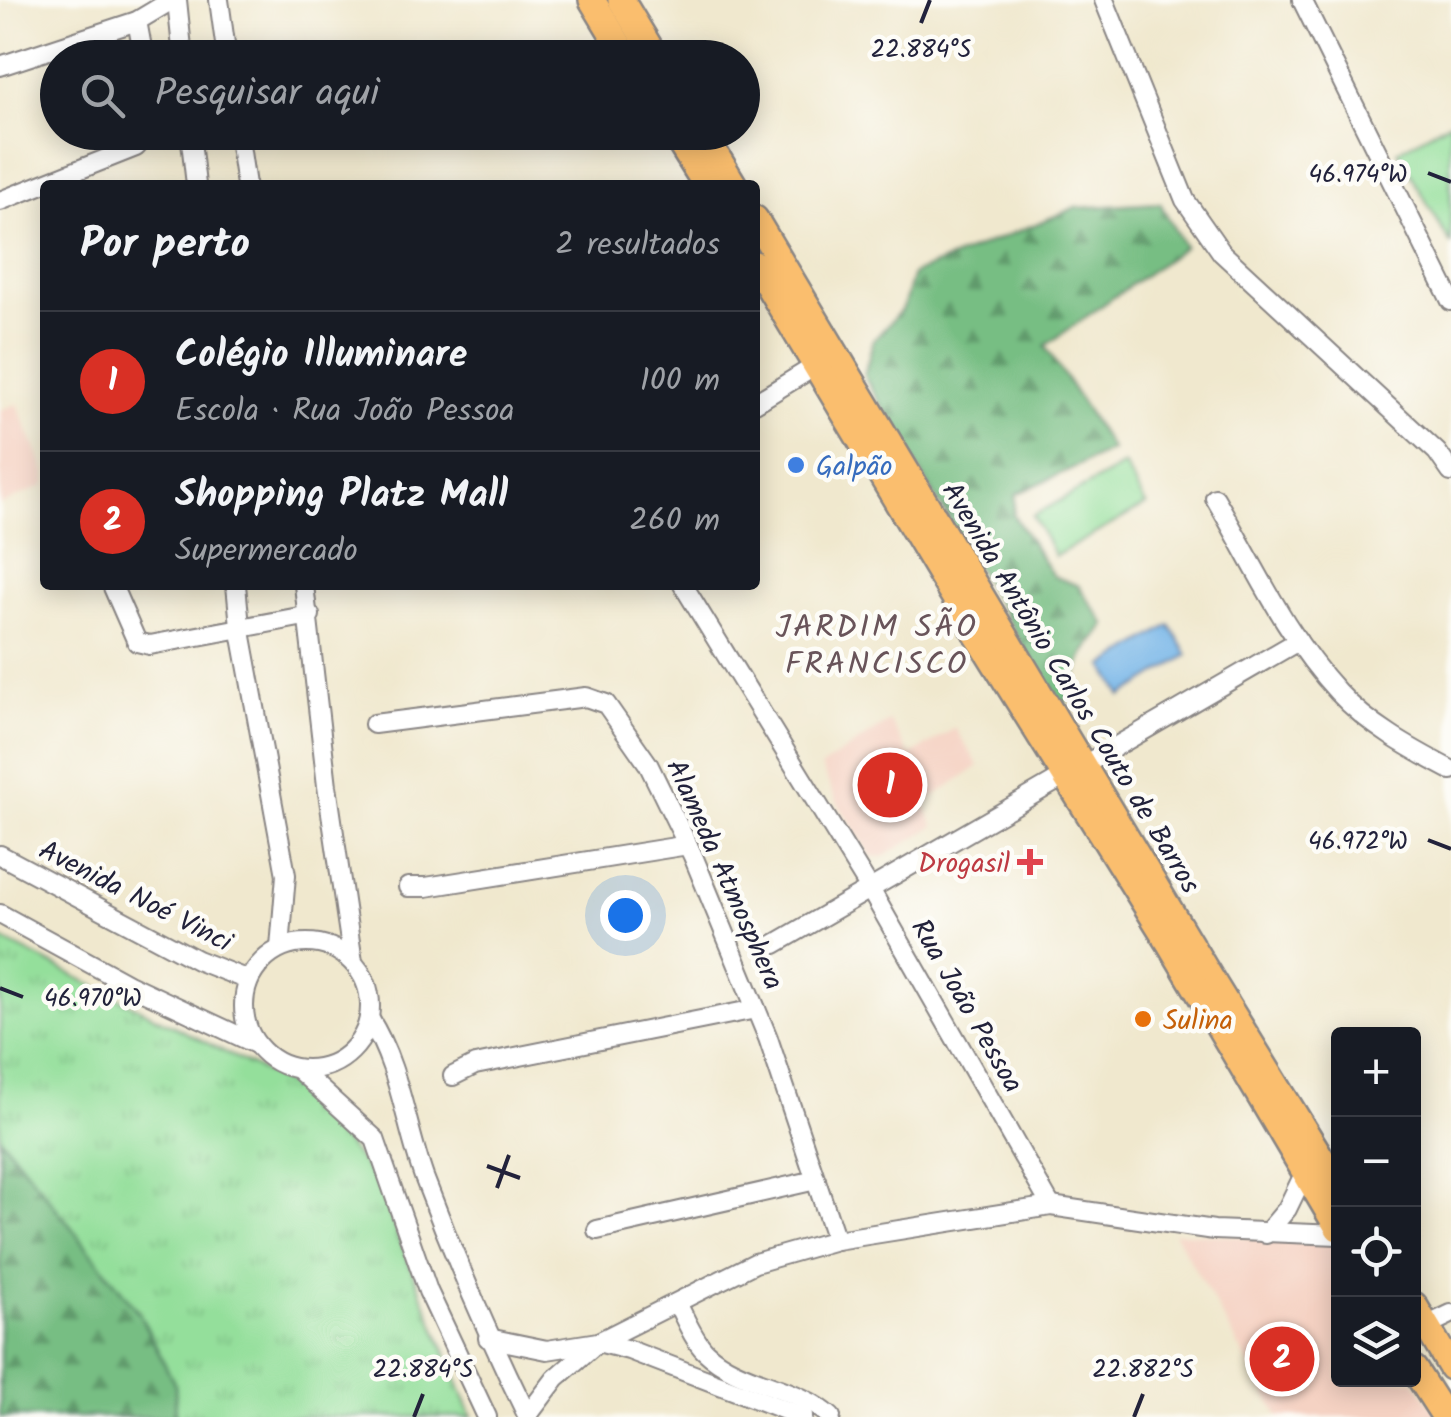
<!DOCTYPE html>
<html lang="pt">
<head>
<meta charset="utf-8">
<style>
	:root { --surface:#171b24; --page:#20242c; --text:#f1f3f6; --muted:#9ea1a6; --line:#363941; --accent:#d93025 }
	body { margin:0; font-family:Kalam,sans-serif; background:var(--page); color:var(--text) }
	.controls { position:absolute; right:30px; bottom:30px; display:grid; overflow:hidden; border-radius:10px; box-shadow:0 5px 25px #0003 }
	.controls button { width:90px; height:90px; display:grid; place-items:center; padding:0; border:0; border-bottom:2px solid var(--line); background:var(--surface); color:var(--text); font:50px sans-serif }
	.you { position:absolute; left:625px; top:915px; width:35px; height:35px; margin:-25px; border:8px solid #fff; border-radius:50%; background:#1a73e8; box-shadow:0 0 0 15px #1a73e833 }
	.badge { display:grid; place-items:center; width:65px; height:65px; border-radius:50%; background:var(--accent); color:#fff; font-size:32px; font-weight:700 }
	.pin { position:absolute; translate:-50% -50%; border:5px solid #fff; box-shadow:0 2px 10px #0006 }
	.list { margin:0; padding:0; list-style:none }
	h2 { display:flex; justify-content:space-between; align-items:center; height:130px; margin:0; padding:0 40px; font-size:42px }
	h2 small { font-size:32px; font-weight:400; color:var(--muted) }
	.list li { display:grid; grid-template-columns:65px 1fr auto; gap:30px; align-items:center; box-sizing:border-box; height:140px; padding:0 40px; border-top:2px solid var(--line) }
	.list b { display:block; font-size:38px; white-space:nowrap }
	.list p { margin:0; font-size:32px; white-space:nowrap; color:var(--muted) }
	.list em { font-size:32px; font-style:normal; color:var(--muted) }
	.icon { flex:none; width:55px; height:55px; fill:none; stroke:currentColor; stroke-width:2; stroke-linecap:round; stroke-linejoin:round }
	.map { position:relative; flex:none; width:1451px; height:1417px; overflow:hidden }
	.search { position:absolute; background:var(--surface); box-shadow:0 5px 25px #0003; left:40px; top:40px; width:720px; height:110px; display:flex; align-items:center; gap:25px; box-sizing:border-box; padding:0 35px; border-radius:55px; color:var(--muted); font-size:38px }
	.panel { position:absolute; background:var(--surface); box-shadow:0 5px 25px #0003; left:40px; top:180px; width:720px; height:410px; border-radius:10px }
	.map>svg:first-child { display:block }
	.built { fill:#f5d2c3 }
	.grass { fill:url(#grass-tufts); stroke:#5b806b; stroke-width:2.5 }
	.forest { fill:url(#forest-firs); stroke:#4c705f; stroke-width:2.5 }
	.green { fill:#94df9b; stroke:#5b806b; stroke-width:2.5 }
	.water { fill:#73b4e7; stroke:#4a6b91; stroke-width:2.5 }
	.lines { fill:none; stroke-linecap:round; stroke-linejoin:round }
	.street-casing { stroke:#898584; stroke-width:22 }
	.primary-casing { stroke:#898584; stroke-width:30 }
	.street { stroke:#fff; stroke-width:18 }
	.primary { stroke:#fabe6e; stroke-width:25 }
	.ticks { fill:none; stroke:#22223b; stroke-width:4 }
	.shop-dot { fill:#3f7fe0; stroke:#fdfcf7; stroke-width:4 }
	.health-dot { fill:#e0444e; stroke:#fdfcf7; stroke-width:4 }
	.food-dot { fill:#e8710a; stroke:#fdfcf7; stroke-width:4 }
	.labels { text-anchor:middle; stroke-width:9; stroke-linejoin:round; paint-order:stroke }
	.shop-label { font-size:28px; fill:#366cbe; stroke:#fdfcf7; text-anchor:start }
	.street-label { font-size:28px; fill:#22223b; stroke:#fdfcf7 }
	.health-label { font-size:28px; fill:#be3a42; stroke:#fdfcf7; text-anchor:end }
	.food-label { font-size:28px; fill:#c56008; stroke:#fdfcf7; text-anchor:start }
	.quarter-label { font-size:32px; letter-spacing:2.5px; fill:#69545a; stroke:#fdfcf7 }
	.ticks-label { font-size:25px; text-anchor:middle; fill:#22223b; stroke:#fdfcf7; stroke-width:9; stroke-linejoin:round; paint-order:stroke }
</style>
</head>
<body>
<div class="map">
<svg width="1451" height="1417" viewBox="0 0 1451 1417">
	<defs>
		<pattern id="grass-tufts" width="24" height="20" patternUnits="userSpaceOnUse" patternTransform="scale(2.5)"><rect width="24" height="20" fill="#94df9b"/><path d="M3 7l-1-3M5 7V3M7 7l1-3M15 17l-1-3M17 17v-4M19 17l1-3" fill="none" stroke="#7fbf86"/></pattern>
		<pattern id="forest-firs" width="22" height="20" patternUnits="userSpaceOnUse" patternTransform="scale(2.5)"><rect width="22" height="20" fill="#77be83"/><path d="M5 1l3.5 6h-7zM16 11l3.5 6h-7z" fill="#619a6c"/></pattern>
	</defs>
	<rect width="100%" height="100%" fill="#fdfcf7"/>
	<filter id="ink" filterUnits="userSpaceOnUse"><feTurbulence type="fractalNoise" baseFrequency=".01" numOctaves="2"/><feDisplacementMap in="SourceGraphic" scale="20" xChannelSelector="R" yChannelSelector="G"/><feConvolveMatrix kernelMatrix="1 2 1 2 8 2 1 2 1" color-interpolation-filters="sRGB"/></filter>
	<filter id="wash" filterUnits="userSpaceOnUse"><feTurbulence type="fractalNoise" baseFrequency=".0048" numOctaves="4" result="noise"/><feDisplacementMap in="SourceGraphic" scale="40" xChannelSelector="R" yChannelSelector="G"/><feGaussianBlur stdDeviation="2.25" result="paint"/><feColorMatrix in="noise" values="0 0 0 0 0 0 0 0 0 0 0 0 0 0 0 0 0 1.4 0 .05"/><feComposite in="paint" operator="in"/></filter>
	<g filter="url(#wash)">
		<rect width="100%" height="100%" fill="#f0e8ce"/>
		<g class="built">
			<path d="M17 404 45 471V485L0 505V410Z"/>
			<path d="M890 721 910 756 955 728 979 766 924 803 934 826 883 857 871 856 837 802 821 767Z"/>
			<path d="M1174 1232 1338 1243V1380H1414L1439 1417H1279Z"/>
		</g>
		<path class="grass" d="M0 938 302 1091 375 1179 472 1417H176L175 1385 139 1313 0 1137Z"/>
		<g class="forest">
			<path d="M1160 203 1184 247 1045 346 1112 450 1016 494 1013 515 1053 576 1079 586 1106 625 1084 654 1062 712 864 376 873 341 903 308 913 274 1075 208Z"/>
			<path d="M0 1137 139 1313 175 1385 176 1417H0Z"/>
		</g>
		<g class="green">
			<path d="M1451 121 1450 124 1451 245 1398 151Z"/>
			<path d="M1124 465 1146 505 1055 556 1033 516Z"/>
		</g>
		<path class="water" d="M1170 625 1188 655 1122 696 1104 666Z"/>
	</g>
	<g filter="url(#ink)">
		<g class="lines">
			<g class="street-casing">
				<g id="street">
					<path d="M177 0 183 58"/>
					<path d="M219 0 227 58"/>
					<path d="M1104 0 1185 200 1222 253 1437 452 1451 472"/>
					<path d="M1302 0 1451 301"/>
					<path d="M137 21 144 58"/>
					<path d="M0 66 137 21 172 0"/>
					<path d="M190 132 196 185"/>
					<path d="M238 132 246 185"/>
					<path d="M0 201 136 147 148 132"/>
					<path d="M755 403 817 365"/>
					<path d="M1215 498C1253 563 1286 636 1338 692 1369 726 1411 749 1451 770"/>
					<path d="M112 585 137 642 150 645 310 615"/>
					<path d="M236 585 240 626 286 875 280 948"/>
					<path d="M304 585 327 786 353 962"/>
					<path d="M683 585 870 889 1051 1206"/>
					<path d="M374 724 586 697 606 704 648 764 693 856 768 1038 836 1240"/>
					<path d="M0 855 197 960 248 980"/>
					<path d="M408 887H426L688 845"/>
					<path d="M0 914 128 984 256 1044"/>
					<circle cx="307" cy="1006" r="63"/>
					<path d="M775 944 1298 641"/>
					<path d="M369 1018C400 1067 405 1124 424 1177 455 1259 490 1339 528 1417"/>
					<path d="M298 1069 375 1139 428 1291 487 1417"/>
					<path d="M453 1076 475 1065 756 1009"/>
					<path d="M597 1230 816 1180"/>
					<path d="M1266 1234 1287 1209 1305 1172"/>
					<path d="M677 1303C685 1318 693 1339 705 1351 739 1384 796 1385 831 1417"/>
					<path d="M1426 1326 1451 1314"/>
					<path d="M488 1338 547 1350 598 1342 629 1350 803 1417"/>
					<path d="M528 1415 556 1378 598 1342 755 1263 836 1240 1051 1206 1214 1230 1338 1235"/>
				</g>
			</g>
			<g class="primary-casing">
				<g id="primary">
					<path d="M592 0 627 58"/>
					<path d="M621 0 656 58"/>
					<path d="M673 132 706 185"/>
					<path d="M702 132 734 185"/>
					<path d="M755 219 1214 984 1338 1185"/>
					<path d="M755 264 968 620 1170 944 1338 1228"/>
					<path d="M1414 1305 1451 1367"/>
					<path d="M1414 1369 1445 1417"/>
				</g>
			</g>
			<use href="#street" class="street"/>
			<use href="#primary" class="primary"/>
		</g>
	</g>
	<path class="ticks" d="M921 23 930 0M1428 173 1451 182M1428 840 1451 849M0 988 23 997M487 1166 520 1178M497 1188 509 1155M414 1417 423 1394M1134 1417 1143 1394"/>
	<circle class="shop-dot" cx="796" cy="465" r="10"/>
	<path class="health-dot" d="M1025 847h10v10h10v10h-10v10h-10v-10h-10v-10h10z"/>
	<circle class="food-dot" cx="1143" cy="1019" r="10"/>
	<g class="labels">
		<g class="shop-label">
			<text x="816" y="475">Galpão</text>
		</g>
		<g class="street-label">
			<text transform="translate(1072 687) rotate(59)" y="10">Avenida Antônio Carlos Couto de Barros</text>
			<text transform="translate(726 874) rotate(66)" y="10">Alameda Atmosphera</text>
			<text transform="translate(136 895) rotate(27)" y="10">Avenida Noé Vinci</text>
			<text transform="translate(968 1005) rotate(60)" y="10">Rua João Pessoa</text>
		</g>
		<g class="health-label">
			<text x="1010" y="872">Drogasil</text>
		</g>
		<g class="food-label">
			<text x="1163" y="1029">Sulina</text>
		</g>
		<g class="quarter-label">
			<text x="877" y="637">JARDIM SÃO<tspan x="877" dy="37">FRANCISCO</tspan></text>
		</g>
	</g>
	<g class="ticks-label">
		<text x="921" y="57">22.884°S</text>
		<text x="1358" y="182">46.974°W</text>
		<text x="1358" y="849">46.972°W</text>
		<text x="93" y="1006">46.970°W</text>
		<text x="423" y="1377">22.884°S</text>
		<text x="1143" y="1377">22.882°S</text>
	</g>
</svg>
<div class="controls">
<button>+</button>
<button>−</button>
<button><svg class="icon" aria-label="locate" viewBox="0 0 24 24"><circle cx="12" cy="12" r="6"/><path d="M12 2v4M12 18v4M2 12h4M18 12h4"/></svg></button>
<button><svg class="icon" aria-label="layers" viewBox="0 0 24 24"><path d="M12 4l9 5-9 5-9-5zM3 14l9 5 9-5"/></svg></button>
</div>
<div class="you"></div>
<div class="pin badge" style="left:890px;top:785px">1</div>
<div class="pin badge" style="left:1282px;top:1359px">2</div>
<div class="search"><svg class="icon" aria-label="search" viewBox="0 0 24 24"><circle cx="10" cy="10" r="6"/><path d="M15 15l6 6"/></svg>Pesquisar aqui</div>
<section class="panel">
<h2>Por perto<small>2 resultados</small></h2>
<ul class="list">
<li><span class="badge">1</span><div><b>Colégio Illuminare</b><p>Escola · Rua João Pessoa</p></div><em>100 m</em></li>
<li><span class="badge">2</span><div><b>Shopping Platz Mall</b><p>Supermercado</p></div><em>260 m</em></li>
</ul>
</section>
</div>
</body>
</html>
